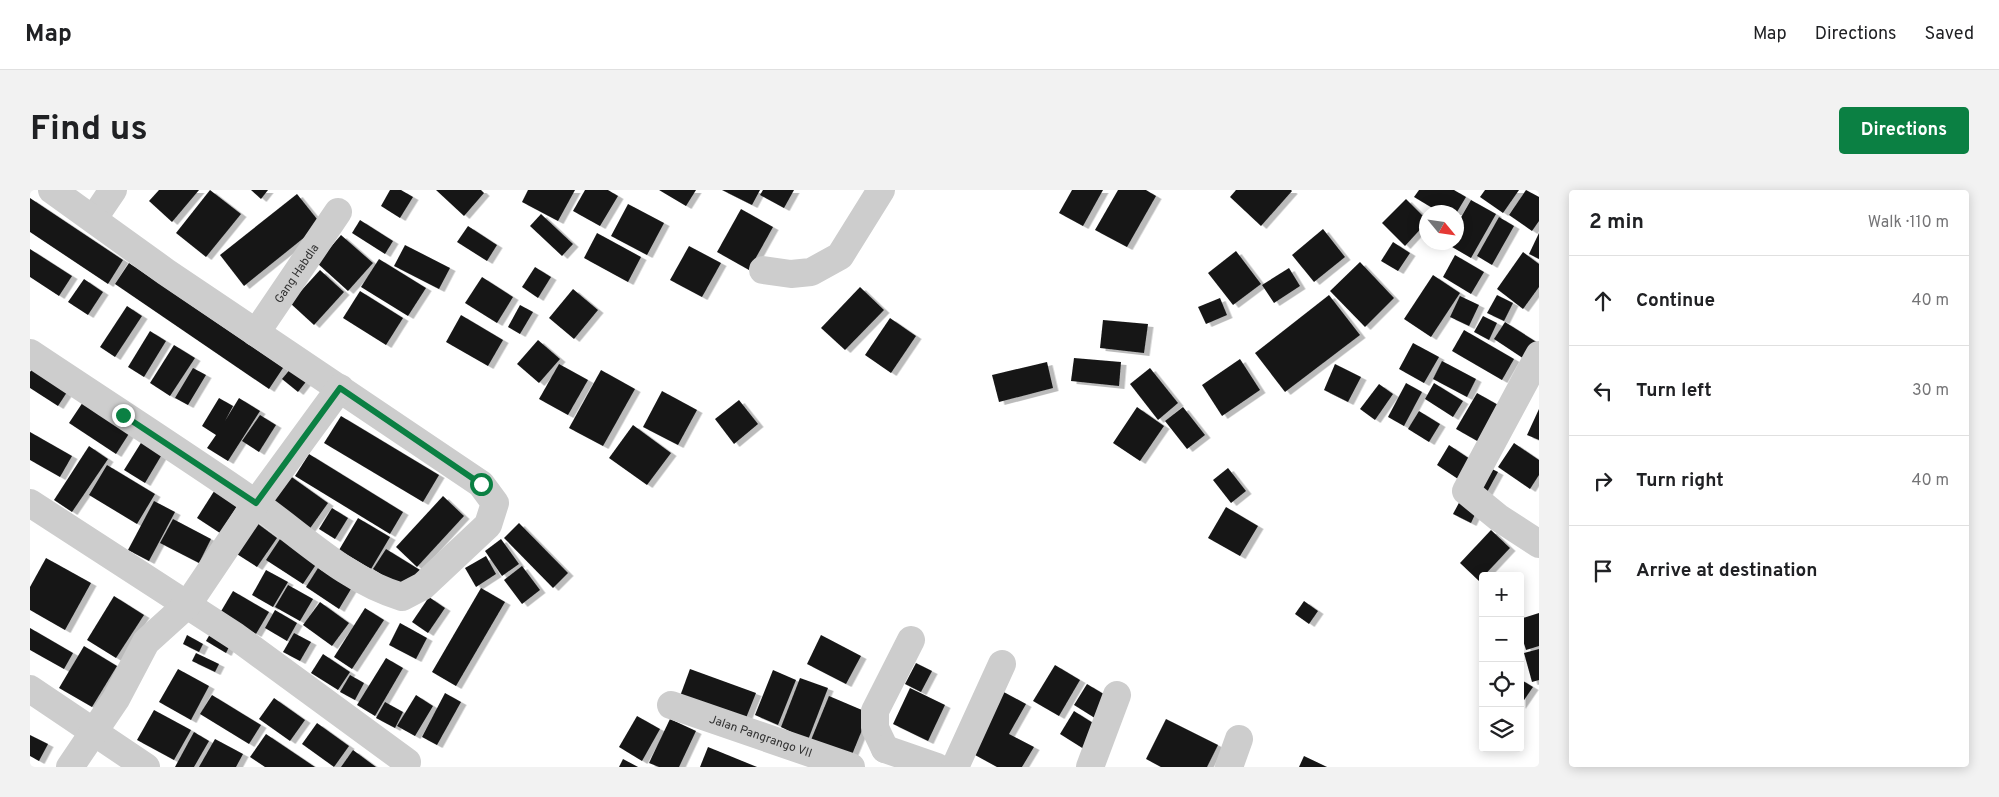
<!DOCTYPE html>
<html lang="en">
<head>
<meta charset="utf-8">
<style>
	:root { --surface:#fff; --page:#f2f2f2; --text:#202124; --muted:#757577; --line:#e0e0e0; --accent:#0b8043 }
	body { margin:0; font-family:Overpass,sans-serif; background:var(--page); color:var(--text) }
	.controls { position:absolute; right:15px; bottom:15px; display:grid; overflow:hidden; border-radius:5px; box-shadow:0 2px 12px #0003 }
	.controls button { width:45px; height:45px; display:grid; place-items:center; padding:0; border:0; border-bottom:1px solid var(--line); background:var(--surface); color:var(--text); font:25px sans-serif }
	.compass { position:absolute; left:1389px; top:15px; width:45px; height:45px; border-radius:50%; background:var(--surface); box-shadow:0 2px 12px #0003; rotate:119deg }
	.stop { position:absolute; width:15px; height:15px; margin:-11px; border:4px solid #0b8043; border-radius:50%; background:#fff }
	.stop.end { background:#0b8043; border-color:#fff; box-shadow:0 1px 5px #0008 }
	.list { margin:0; padding:0; list-style:none }
	h2 { display:flex; justify-content:space-between; align-items:center; height:65px; margin:0; padding:0 20px; font-size:21px }
	h2 small { font-size:16px; font-weight:400; color:var(--muted) }
	.list li { display:grid; grid-template-columns:32px 1fr auto; gap:15px; align-items:center; box-sizing:border-box; height:90px; padding:0 20px; border-top:1px solid var(--line) }
	.list b { display:block; font-size:19px; white-space:nowrap }
	.list em { font-size:16px; font-style:normal; color:var(--muted) }
	.icon { flex:none; width:28px; height:28px; fill:none; stroke:currentColor; stroke-width:2; stroke-linecap:round; stroke-linejoin:round }
	.map { position:relative; flex:none; width:1509px; height:577px; overflow:hidden; border-radius:5px }
	header { display:flex; align-items:center; gap:30px; box-sizing:border-box; height:70px; padding:0 25px; background:var(--surface); border-bottom:1px solid var(--line) }
	header strong { font-size:24px }
	nav { display:flex; gap:28px; margin-inline-start:auto; font-size:18px }
	.intro { display:flex; align-items:center; justify-content:space-between; box-sizing:border-box; height:120px; padding:0 30px }
	h1 { margin:0; font-size:35px }
	.button { padding:12px 22px; border-radius:5px; background:var(--accent); color:#fff; font-size:18px; font-weight:700 }
	main { display:flex; gap:30px; padding:0 30px }
	aside { flex:1; background:var(--surface); border-radius:5px; box-shadow:0 2px 12px #0003 }
	.map>svg:first-child { display:block }
	.building { fill:#171717; filter:url(#shadow) }
	.lines { fill:none; stroke-linecap:round; stroke-linejoin:round }
	.minor { stroke:#cdcdcd; stroke-width:28 }
	.route { stroke:#0b8043; stroke-width:6 }
	.labels { text-anchor:middle; stroke-width:5; stroke-linejoin:round; paint-order:stroke }
	.street-label { font-size:12px; fill:#303030; stroke:#fff }
</style>
</head>
<body>
<header>
<strong>Map</strong>
<nav><a>Map</a><a>Directions</a><a>Saved</a></nav>
</header>
<div class="intro"><h1>Find us</h1><a class="button">Directions</a></div>
<main>
<div class="map">
<svg width="1509" height="577" viewBox="0 0 1509 577">
	<defs>
		<filter id="shadow"><feDropShadow dx="5.5" dy="3" stdDeviation="0" flood-color="#0004"/></filter>
	</defs>
	<rect width="100%" height="100%" fill="#fff"/>
	<g class="building">
		<path d="M129 0H169L142 32 119 11Z"/>
		<path d="M180 0 211 24 176 67 146 43Z"/>
		<path d="M221 0H238L231 9Z"/>
		<path d="M360 0H371L383 7 370 28 351 16Z"/>
		<path d="M406 0H451L454 3 434 26Z"/>
		<path d="M498 0H545L528 31 492 12Z"/>
		<path d="M555 0H578L588 6 570 36 543 21Z"/>
		<path d="M629 0H666L656 16Z"/>
		<path d="M692 0H730L722 15Z"/>
		<path d="M733 0H764L754 18 730 5Z"/>
		<path d="M1042 0H1073L1053 36 1029 23Z"/>
		<path d="M1088 0H1116L1126 6 1097 57 1065 40Z"/>
		<path d="M1206 0H1261L1262 1 1231 36 1200 7Z"/>
		<path d="M1389 0H1424L1436 7 1427 22H1409L1384 7Z"/>
		<path d="M1455 0H1489L1473 23 1450 7Z"/>
		<path d="M1496 0 1509 7V31L1502 41 1479 25Z"/>
		<path d="M267 4 291 34 214 96 190 65Z"/>
		<path d="M0 8 93 70 78 94 0 42Z"/>
		<path d="M1376 9 1396 29V33L1375 56 1352 33Z"/>
		<path d="M1441 10 1466 24 1441 68 1417 54 1426 52V36Z"/>
		<path d="M598 14 634 33 617 65 581 46Z"/>
		<path d="M711 19 743 37 719 80 687 62Z"/>
		<path d="M511 24 543 54 532 66 500 36Z"/>
		<path d="M1469 27 1484 36 1462 75 1447 66Z"/>
		<path d="M330 30 363 51 355 64 322 43Z"/>
		<path d="M438 36 467 55 457 71 427 52Z"/>
		<path d="M1293 39 1315 67 1284 92 1262 65Z"/>
		<path d="M567 43 611 67 598 92 554 68Z"/>
		<path d="M1509 43V69L1499 64Z"/>
		<path d="M311 45 343 73 318 101 287 73Z"/>
		<path d="M1363 52 1380 63 1368 81 1351 71Z"/>
		<path d="M375 55 420 78 409 99 364 76Z"/>
		<path d="M659 56 691 73 672 107 640 90Z"/>
		<path d="M0 59 42 86 29 106 0 87Z"/>
		<path d="M1206 61 1231 94 1203 115 1178 83Z"/>
		<path d="M1493 62 1509 74V97L1493 119 1467 99Z"/>
		<path d="M1425 65 1454 82 1441 104 1413 87Z"/>
		<path d="M349 69 396 98 378 126 331 97Z"/>
		<path d="M1330 72 1364 108 1335 137 1300 101Z"/>
		<path d="M99 73 253 178 239 199 85 94Z"/>
		<path d="M505 77 521 87 508 108 492 97Z"/>
		<path d="M1259 78 1270 96 1244 113 1232 95Z"/>
		<path d="M290 80 314 102 284 135 260 113Z"/>
		<path d="M1403 85 1430 103 1401 147 1374 129Z"/>
		<path d="M452 87 483 107 467 133 435 113Z"/>
		<path d="M54 89 73 102 58 125 38 112Z"/>
		<path d="M830 97 854 120 815 160 791 138Z"/>
		<path d="M543 99 568 120 544 149 519 128Z"/>
		<path d="M330 101 373 128 356 155 313 128Z"/>
		<path d="M1299 105 1330 145 1255 202 1225 163Z"/>
		<path d="M1467 105 1483 113 1474 131 1457 123Z"/>
		<path d="M1430 106 1449 115 1439 136 1420 127Z"/>
		<path d="M1190 108 1197 125 1176 134 1168 117Z"/>
		<path d="M490 115 503 122 490 144 478 137Z"/>
		<path d="M97 116 112 126 85 167 70 157Z"/>
		<path d="M431 125 473 150 458 176 416 152Z"/>
		<path d="M1453 126 1467 133 1459 150 1444 142Z"/>
		<path d="M860 128 886 146 861 183 835 165Z"/>
		<path d="M1073 130 1118 134 1114 163 1070 158Z"/>
		<path d="M1475 132 1508 153 1497 171 1464 149Z"/>
		<path d="M1434 140 1484 169 1472 190 1422 161Z"/>
		<path d="M120 141 136 151 114 187 98 177Z"/>
		<path d="M508 150 530 169 509 193 487 174Z"/>
		<path d="M1383 153 1409 167 1394 193 1369 179Z"/>
		<path d="M144 155 165 168 140 206 120 193Z"/>
		<path d="M1044 168 1091 172 1089 196 1041 191Z"/>
		<path d="M1210 169 1230 200 1192 226 1172 195Z"/>
		<path d="M8 170 43 193 28 216 0 198V182Z"/>
		<path d="M1412 171 1446 189 1437 207 1403 189Z"/>
		<path d="M266 172 282 184 268 202 252 189Z"/>
		<path d="M1017 172 1023 198 969 212 962 185Z"/>
		<path d="M529 174 558 190 538 225 509 209Z"/>
		<path d="M1305 174 1331 187 1318 212 1294 200Z"/>
		<path d="M163 178 176 185 158 215 145 208Z"/>
		<path d="M1120 178 1148 213 1128 230 1100 194Z"/>
		<path d="M571 180 605 199 573 256 539 238Z"/>
		<path d="M1376 193 1392 202 1374 236 1358 227Z"/>
		<path d="M1404 193 1433 211 1423 227 1395 209Z"/>
		<path d="M1349 194 1363 204 1345 230 1330 219Z"/>
		<path d="M632 201 667 220 648 255 613 237Z"/>
		<path d="M1447 203 1470 216 1449 252 1426 239Z"/>
		<path d="M189 208 203 216 195 231 209 208 230 221 198 271 177 258 186 245 172 236Z"/>
		<path d="M55 209 102 239 86 264 39 233Z"/>
		<path d="M709 210 728 234 704 254 685 229Z"/>
		<path d="M1107 217 1134 236 1110 271 1083 253Z"/>
		<path d="M1153 217 1175 245 1157 259 1135 231Z"/>
		<path d="M1509 219V250L1497 245Z"/>
		<path d="M1389 221 1410 234 1399 252 1378 239Z"/>
		<path d="M230 225 246 235 229 262 212 251Z"/>
		<path d="M311 226 409 285 393 312 294 253Z"/>
		<path d="M603 235 641 263 617 295 579 268Z"/>
		<path d="M0 242 42 266 30 287 0 270Z"/>
		<path d="M114 248 134 261 115 293 94 280Z"/>
		<path d="M1484 253 1509 270V285L1500 299 1468 277Z"/>
		<path d="M1419 255 1440 269 1428 289 1407 275Z"/>
		<path d="M59 256 78 269 42 322 24 310Z"/>
		<path d="M279 264 373 322 360 344 265 286Z"/>
		<path d="M77 275 125 304 107 334 59 305Z"/>
		<path d="M1456 276 1468 282 1456 304 1444 298Z"/>
		<path d="M1198 278 1216 301 1201 313 1183 290Z"/>
		<path d="M256 283 298 313 276 344 234 314Z"/>
		<path d="M188 295 211 310 190 343 167 328Z"/>
		<path d="M413 306 434 326 387 377 366 357Z"/>
		<path d="M1431 309 1448 318 1441 333 1423 324Z"/>
		<path d="M124 311 145 322 119 371 98 360Z"/>
		<path d="M1196 317 1228 336 1210 366 1178 348Z"/>
		<path d="M302 318 318 328 305 349 289 339Z"/>
		<path d="M220 328 247 348 227 377 199 359Z"/>
		<path d="M328 328 360 347 341 379 309 360Z"/>
		<path d="M143 329 181 349 169 373 130 353Z"/>
		<path d="M489 333 538 383 523 398 474 348Z"/>
		<path d="M1461 340 1480 358 1449 391 1430 373Z"/>
		<path d="M250 349 287 373 273 394 236 370Z"/>
		<path d="M471 349 489 374 472 386 455 361Z"/>
		<path d="M356 359 390 380 377 401 343 379Z"/>
		<path d="M456 366 466 384 446 397 435 378Z"/>
		<path d="M16 368 61 393 35 440 0 420V397Z"/>
		<path d="M492 376 510 400 492 414 474 390Z"/>
		<path d="M288 378 321 399 309 419 276 397Z"/>
		<path d="M236 380 258 392 243 417 222 405Z"/>
		<path d="M258 395 283 409 270 431 245 417Z"/>
		<path d="M451 398 475 412 426 496 402 482Z"/>
		<path d="M203 401 239 422 226 444 190 423Z"/>
		<path d="M84 406 114 425 86 468 57 450Z"/>
		<path d="M399 407 415 418 398 443 382 432Z"/>
		<path d="M1274 411 1288 421 1279 434 1265 424Z"/>
		<path d="M290 412 319 433 302 456 273 435Z"/>
		<path d="M335 418 354 430 322 479 304 467Z"/>
		<path d="M245 420 267 433 257 451 235 438Z"/>
		<path d="M1509 423V456L1496 460 1490 441V429Z"/>
		<path d="M370 433 397 448 386 469 359 455Z"/>
		<path d="M0 438 43 463 34 479 0 460Z"/>
		<path d="M264 443 281 452 270 471 253 462Z"/>
		<path d="M180 444 200 455 196 463 176 451Z"/>
		<path d="M157 445 173 454 169 462 153 454Z"/>
		<path d="M791 445 831 466 816 494 777 474Z"/>
		<path d="M54 456 87 476 62 517 29 498Z"/>
		<path d="M1509 459V490L1502 492 1494 463Z"/>
		<path d="M166 463 189 474 185 482 162 471Z"/>
		<path d="M293 464 320 482 308 500 281 483Z"/>
		<path d="M356 468 373 478 345 526 327 515Z"/>
		<path d="M886 473 902 481 891 502 875 494Z"/>
		<path d="M1025 475 1050 490 1029 526 1003 511Z"/>
		<path d="M148 479 179 496 161 530 129 512Z"/>
		<path d="M660 479 726 503 714 533 649 509Z"/>
		<path d="M743 480 766 490 748 535 725 525Z"/>
		<path d="M320 485 334 493 325 510 310 502Z"/>
		<path d="M770 488 798 498 778 550 751 537Z"/>
		<path d="M1490 489 1503 497 1490 516Z"/>
		<path d="M1057 494 1082 509 1068 530 1044 515Z"/>
		<path d="M880 498 915 515 898 551 863 534Z"/>
		<path d="M970 500 996 514 979 544 1004 557 992 577H967L936 560Z"/>
		<path d="M415 503 431 512 407 555 392 547Z"/>
		<path d="M182 505 231 535 219 554 170 524Z"/>
		<path d="M386 505 403 516 385 546 367 536Z"/>
		<path d="M799 506 839 523 821 567 781 550Z"/>
		<path d="M244 508 275 530 260 551 229 529Z"/>
		<path d="M355 512 373 522 365 538 346 528Z"/>
		<path d="M124 520 161 540 144 570 107 550Z"/>
		<path d="M1044 521 1071 538 1057 561 1030 544Z"/>
		<path d="M607 526 630 539 612 571 589 557Z"/>
		<path d="M640 529 666 541 649 577H629L619 573Z"/>
		<path d="M1136 529 1188 555 1177 577H1131L1116 569Z"/>
		<path d="M287 533 319 556 304 577 272 554Z"/>
		<path d="M164 542 179 551 164 577H145Z"/>
		<path d="M236 544 285 577H235L220 567Z"/>
		<path d="M0 545 18 554 9 571 0 566Z"/>
		<path d="M185 549 213 564 206 577H169Z"/>
		<path d="M678 557 727 577H670Z"/>
		<path d="M323 560 346 577H311Z"/>
		<path d="M1274 566 1297 577H1269Z"/>
		<path d="M593 569 608 577H589Z"/>
	</g>
	<g class="lines">
		<g class="minor">
			<path d="M64 28 83 0"/>
			<path d="M733 80 761 84 781 82 810 66 851 0"/>
			<path id="s1" d="M226 143 308 22"/>
			<path d="M0 163C75 213 151 262 225 313 272 346 317 391 372 407L393 396 458 335 465 313 451 294 136 82 22 0"/>
			<path d="M1509 165 1436 301 1469 328 1509 354"/>
			<path d="M0 313 205 446 377 572"/>
			<path d="M0 499 116 577"/>
			<path id="s2" d="M641 515 821 577"/>
			<path d="M855 559 845 538V521L881 450"/>
			<path d="M855 559 907 577"/>
			<path d="M40 577 86 509 116 452 158 414 226 313 310 198"/>
			<path d="M925 577 972 474"/>
			<path d="M1060 577 1087 505"/>
			<path d="M1199 577 1209 549"/>
		</g>
	</g>
	<g class="lines">
		<path class="route" d="M93 225 226 313 310 198 451 294"/>
	</g>
	<g class="labels">
		<g class="street-label">
			<text dy="4" stroke="none"><textPath href="#s1" startOffset="72">Gang Habdla</textPath></text>
			<text dy="4" stroke="none"><textPath href="#s2" startOffset="95">Jalan Pangrango VII</textPath></text>
		</g>
	</g>
</svg>
<div class="controls">
<button>+</button>
<button>−</button>
<button><svg class="icon" aria-label="locate" viewBox="0 0 24 24"><circle cx="12" cy="12" r="6"/><path d="M12 2v4M12 18v4M2 12h4M18 12h4"/></svg></button>
<button><svg class="icon" aria-label="layers" viewBox="0 0 24 24"><path d="M12 4l9 5-9 5-9-5zM3 14l9 5 9-5"/></svg></button>
</div>
<svg class="compass" viewBox="-18 -18 36 36"><path d="M0-13l5 13h-10z" fill="#e53935"/><path d="M0 13l5-13h-10z" fill="#757577"/></svg>
<div class="stop" style="left:451px;top:294px"></div>
<div class="stop end" style="left:93px;top:225px"></div>
</div>
<aside>
<h2>2 min<small>Walk · 110 m</small></h2>
<ul class="list">
<li><svg class="icon" aria-label="ahead" viewBox="0 0 24 24"><path d="M12 20V5M6 11l6-6 6 6"/></svg><div><b>Continue</b></div><em>40 m</em></li>
<li><svg class="icon" aria-label="left" viewBox="0 0 24 24"><path d="M17 20v-9H6M10 6l-5 5 5 5"/></svg><div><b>Turn left</b></div><em>30 m</em></li>
<li><svg class="icon" aria-label="right" viewBox="0 0 24 24"><path d="M7 20v-9h11M14 6l5 5-5 5"/></svg><div><b>Turn right</b></div><em>40 m</em></li>
<li><svg class="icon" aria-label="arrive" viewBox="0 0 24 24"><path d="M6 21V4h12l-3 4 3 4H6"/></svg><div><b>Arrive at destination</b></div></li>
</ul>
</aside>
</main>
</body>
</html>
